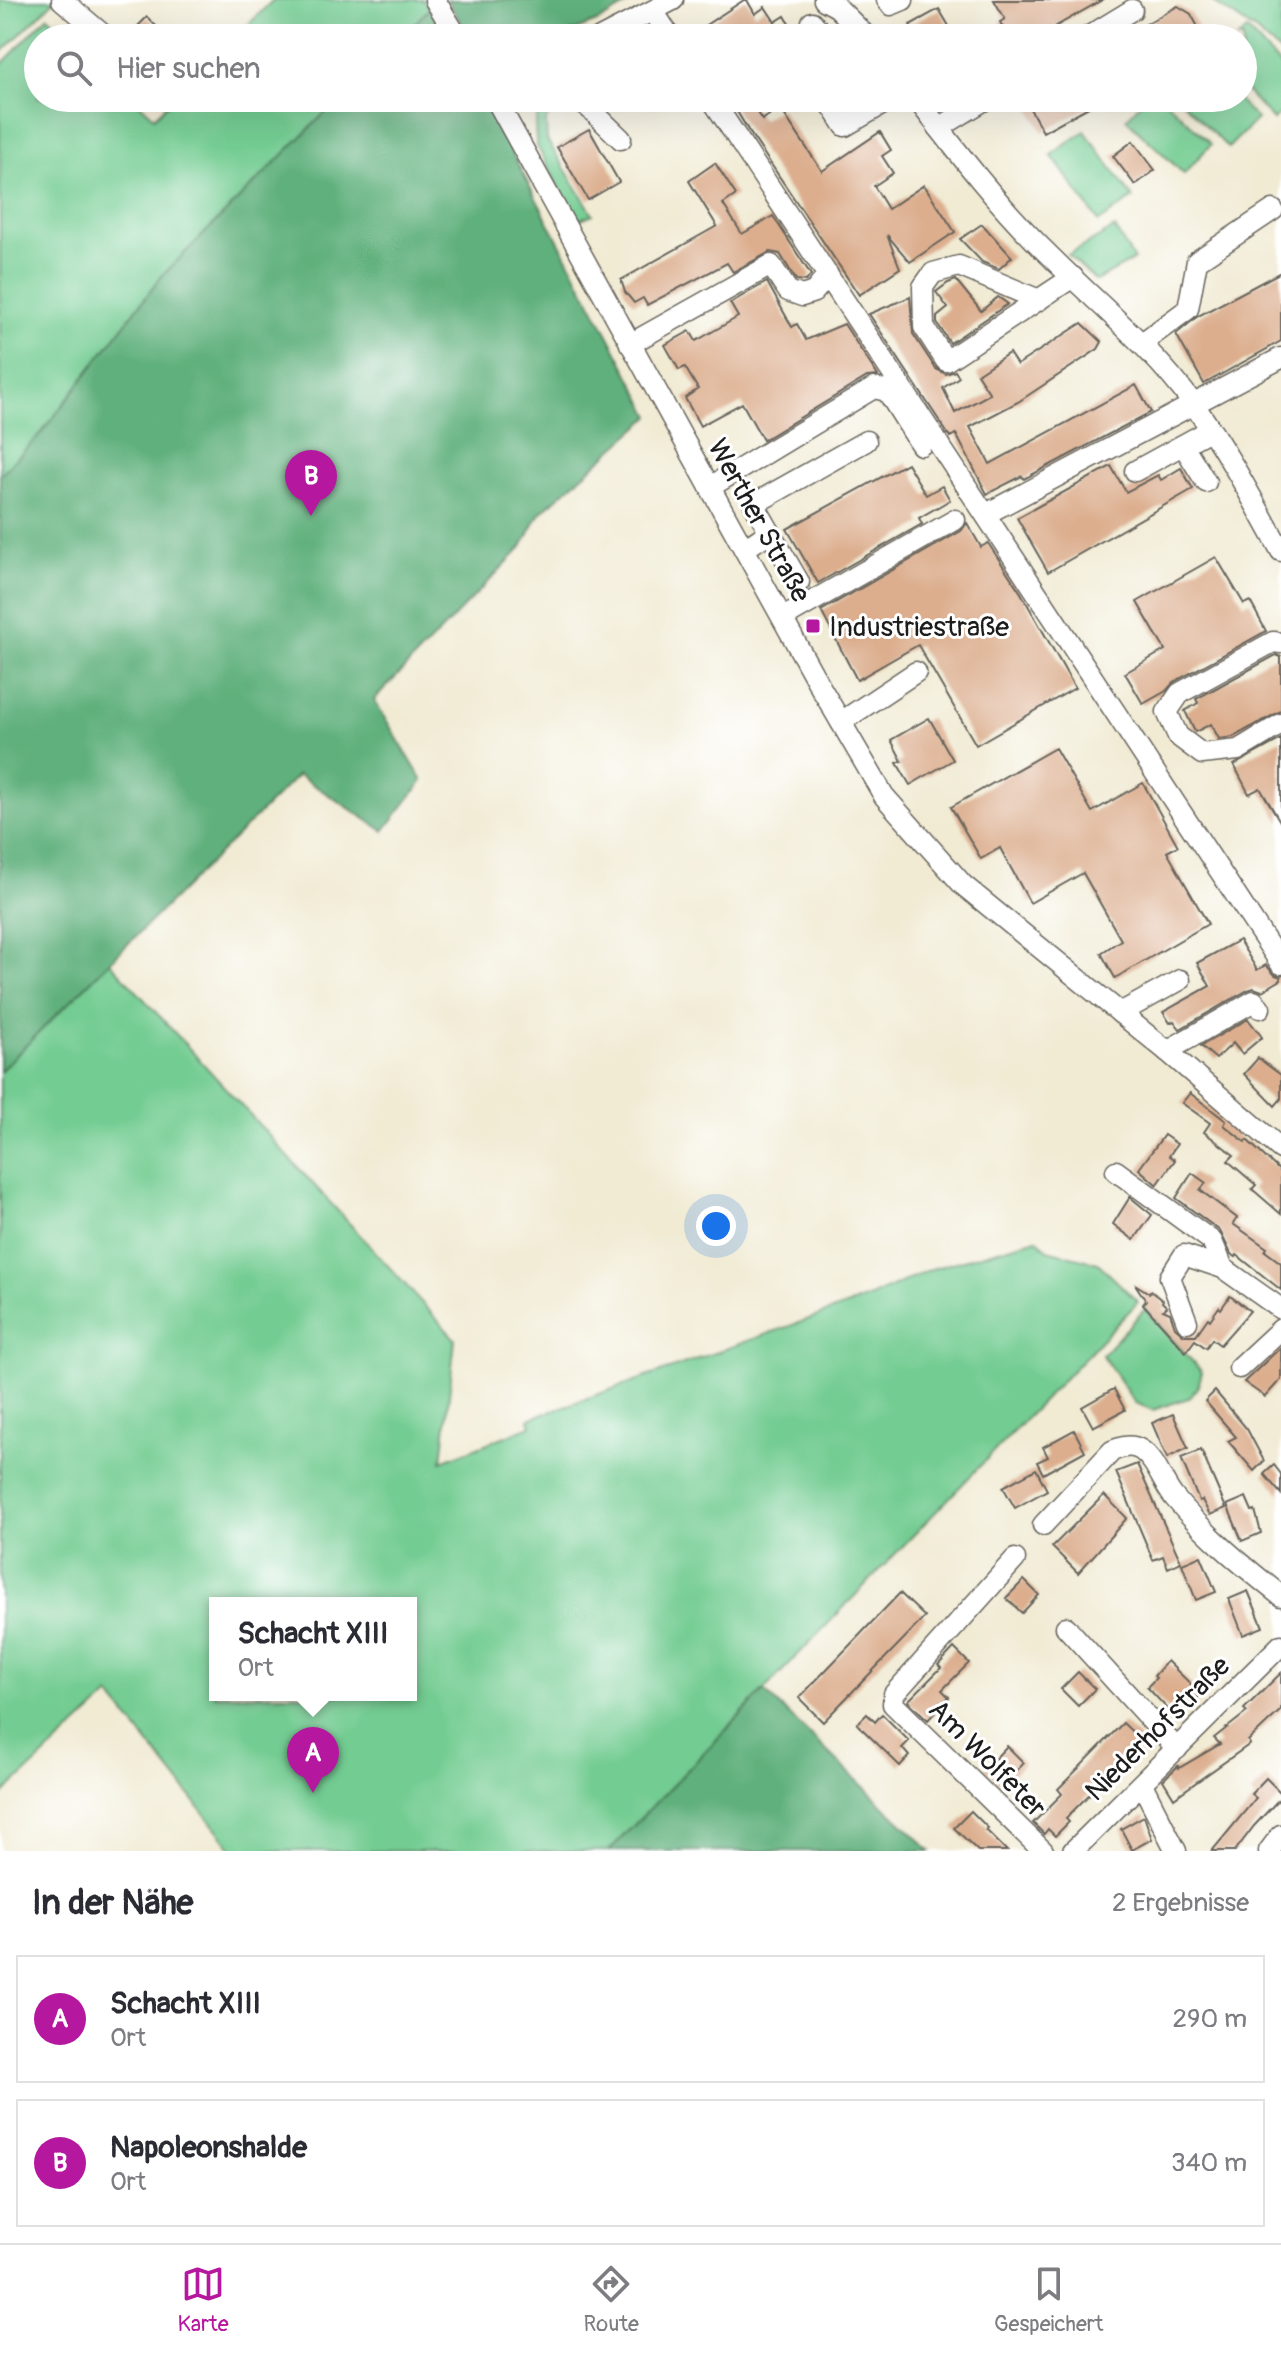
<!DOCTYPE html>
<html lang="de">
<head>
<meta charset="utf-8">
<style>
	:root { --surface:#fff; --page:#f7f7f7; --text:#2b2b33; --muted:#7c7c81; --line:#e1e1e2; --accent:#b5179e }
	body { margin:0; font-family:Pangolin,sans-serif; background:var(--page); color:var(--text) }
	.you { position:absolute; left:716px; top:1226px; width:28px; height:28px; margin:-20px; border:6px solid #fff; border-radius:50%; background:#1a73e8; box-shadow:0 0 0 12px #1a73e833 }
	.badge { display:grid; place-items:center; width:52px; height:52px; border-radius:50%; background:var(--accent); color:#fff; font-size:26px; font-weight:700 }
	.pin { position:absolute; translate:-50% -66px; filter:drop-shadow(0 2px 4px #0008) }
	.pin::after { content:''; position:absolute; top:42px; width:28px; height:24px; background:inherit; clip-path:polygon(0 0,100% 0,50% 100%) }
	.popup { position:absolute; left:209px; top:1597px; width:208px; height:104px; box-sizing:border-box; display:grid; place-content:center; border-radius:0px; background:var(--surface); filter:drop-shadow(0 2px 6px #0005); font-size:26px; white-space:nowrap; color:var(--muted) }
	.popup b { font-size:30px; color:var(--text) }
	.popup::after { content:''; position:absolute; left:50%; top:100%; margin-left:-16px; border:16px solid transparent; border-top-color:var(--surface) }
	.list { margin:0; padding:0; list-style:none }
	h2 { display:flex; justify-content:space-between; align-items:center; height:104px; margin:0; padding:0 32px; font-size:34px }
	h2 small { font-size:26px; font-weight:400; color:var(--muted) }
	.list li { display:grid; grid-template-columns:52px 1fr auto; gap:24px; align-items:center; box-sizing:border-box; height:128px; margin:0 16px 16px; padding:0 16px; border:2px solid var(--line); border-radius:0px }
	.list b { display:block; font-size:30px; white-space:nowrap }
	.list p { margin:0; font-size:26px; white-space:nowrap; color:var(--muted) }
	.list em { font-size:26px; font-style:normal; color:var(--muted) }
	.icon { flex:none; width:44px; height:44px; fill:none; stroke:currentColor; stroke-width:2; stroke-linecap:round; stroke-linejoin:round }
	.map { position:relative; flex:none; width:1281px; height:1851px; overflow:hidden }
	.search { position:absolute; background:var(--surface); box-shadow:0 8px 32px #0002; left:24px; right:24px; top:24px; height:88px; display:flex; align-items:center; gap:20px; box-sizing:border-box; padding:0 28px; border-radius:44px; color:var(--muted); font-size:30px }
	.sheet { height:392px; background:var(--surface) }
	nav { display:flex; justify-content:space-around; align-items:center; box-sizing:border-box; height:112px; border-top:2px solid var(--line); background:var(--surface); font-size:22px; color:var(--muted) }
	nav a { display:grid; justify-items:center; gap:4px }
	nav .on { color:var(--accent) }
	.map>svg:first-child { display:block }
	.green { fill:#73cc92; stroke:#487457; stroke-width:2; fill-rule:evenodd }
	.forest { fill:#5eb07c; stroke:#3d664c; stroke-width:2 }
	.building { fill:#dcae8e }
	.lines { fill:none; stroke-linecap:round; stroke-linejoin:round }
	.minor-casing { stroke:#67645c; stroke-width:23 }
	.minor { stroke:#fff; stroke-width:20 }
	.poi-dot { fill:#b5179e; stroke:#fff; stroke-width:3 }
	.labels { text-anchor:middle; stroke-width:6; stroke-linejoin:round; paint-order:stroke }
	.street-label { font-size:28px; fill:#1c1c1c; stroke:#fff }
	.poi-label { font-size:28px; fill:#1c1c1c; stroke:#fff; text-anchor:start }
</style>
</head>
<body>
<div class="map">
<svg width="1281" height="1851" viewBox="0 0 1281 1851">
	<rect width="100%" height="100%" fill="#fff"/>
	<filter id="ink" filterUnits="userSpaceOnUse"><feTurbulence type="fractalNoise" baseFrequency=".0125" numOctaves="2"/><feDisplacementMap in="SourceGraphic" scale="16" xChannelSelector="R" yChannelSelector="G"/><feConvolveMatrix kernelMatrix="1 2 1 2 8 2 1 2 1" color-interpolation-filters="sRGB"/></filter>
	<filter id="wash" filterUnits="userSpaceOnUse"><feTurbulence type="fractalNoise" baseFrequency=".006" numOctaves="4" result="noise"/><feDisplacementMap in="SourceGraphic" scale="32" xChannelSelector="R" yChannelSelector="G"/><feGaussianBlur stdDeviation="1.8" result="paint"/><feColorMatrix in="noise" values="0 0 0 0 0 0 0 0 0 0 0 0 0 0 0 0 0 1.4 0 .05"/><feComposite in="paint" operator="in"/></filter>
	<g filter="url(#wash)">
		<rect width="100%" height="100%" fill="#f1ebd4"/>
		<g class="green">
			<path d="M0 0H55L0 54Z"/>
			<path d="M273 0H424L429 9 400 38H235Z"/>
			<path d="M1210 0H1274L1281 4V53L1254 30Z"/>
			<path d="M48 16 70 38H38V98H134L154 117 174 98H340L162 276 40 435 0 475V66Z"/>
			<path d="M1247 30 1281 66V113L1273 120 1243 88V38H1238Z"/>
			<path d="M550 98H562L546 120 547 140 593 214 576 221 537 146C533 125 535 113 550 98Z"/>
			<path d="M1145 98H1163L1211 144 1184 174 1126 119Z"/>
			<path d="M1179 98H1236L1257 119 1228 148Z"/>
			<path d="M1085 131 1133 198 1099 222 1051 155Z"/>
			<path d="M1115 228 1134 260 1096 281 1068 255Z"/>
			<path d="M110 962 455 1339 442 1461 531 1426 529 1419 868 1298 931 1269 1037 1239 1047 1250 1098 1263 1138 1302 609 1851H234L110 1695 0 1797V1071ZM215 1603H411V1695H215Z"/>
			<path d="M1145 1309 1202 1372 1198 1387 1189 1398 1153 1410 1135 1403 1102 1355Z"/>
		</g>
		<g class="forest">
			<path d="M447 0H636L597 22 555 38H471Z"/>
			<path d="M429 9 447 38H400Z"/>
			<path d="M340 98H483L651 416 540 513 522 547 374 700 423 781 384 831 298 775 0 1071V475L40 435 162 276Z"/>
			<path d="M764 1691 931 1851H609Z"/>
		</g>
		<g id="blocks">
			<g class="building">
				<path d="M744 0H747L755 14 765 7 775 22 785 16 792 28 799 23 809 38H686Z"/>
				<path d="M994 0H1102L1035 38H1009L1000 22 1005 19Z"/>
				<path d="M1178 6 1191 14 1204 38H1121Z"/>
				<path d="M939 9 956 38H917L910 25Z"/>
				<path d="M147 17 168 38H140L133 31Z"/>
				<path d="M729 98H747L762 120 780 108 822 171 880 132 891 150 882 156 893 173 874 186 888 209 924 185 955 232 910 262 887 235 900 268 859 295 748 130Z"/>
				<path d="M1024 98H1105L1043 132Z"/>
				<path d="M589 129 619 182 588 200 557 147Z"/>
				<path d="M1133 141 1155 170 1135 185 1113 156Z"/>
				<path d="M715 163 736 195 723 204 742 234 773 216 811 275 806 281 796 280 780 254 770 252 733 272 727 263 647 305 643 298 634 303 625 292 621 280 717 226 689 181Z"/>
				<path d="M982 224 1012 257 999 269 982 262 960 239Z"/>
				<path d="M1281 272V341L1204 384 1176 334 1198 316Z"/>
				<path d="M956 280 981 311 998 297 1008 304 950 343 937 323V317L948 308 936 292 948 283Z"/>
				<path d="M767 282 792 327 797 324 806 340 844 324 878 376 867 377 763 440 742 403 700 426 685 398 698 389 685 367 679 370 665 345 690 331 696 341 738 317 730 303Z"/>
				<path d="M910 297 913 334 936 369 946 374 955 371 959 377 943 388 955 413 990 394 977 374 1009 353 1017 365 1082 323 1102 342 1098 349 1018 402 970 427 990 464 1136 385 1151 412 1024 479 1022 476 987 494 956 434 950 437 869 314Z"/>
				<path d="M907 463 926 495 942 486 950 500 919 518 922 524 818 583 787 529Z"/>
				<path d="M1111 466 1126 492 1158 475 1161 480 1181 468 1193 489 1048 572 1017 518Z"/>
				<path d="M967 523 981 547 988 543 1021 593 1075 688 976 745 918 645 857 680 821 611 961 531Z"/>
				<path d="M1216 557 1244 604 1250 601 1266 631 1174 682 1166 691 1143 704 1125 673 1165 650 1137 602Z"/>
				<path d="M1276 655 1281 657V711L1233 737 1219 739 1211 724 1195 732 1185 711 1198 703 1196 699Z"/>
				<path d="M929 718 953 760 910 785 897 763 902 761 891 740Z"/>
				<path d="M1281 739V823L1260 788 1249 794 1234 765Z"/>
				<path d="M1055 748 1092 812 1143 783 1178 846 1167 852 1208 924 1115 978 1101 953 1121 940 1083 873 1030 903 1000 848 981 859 951 807Z"/>
				<path d="M1239 940 1257 970 1266 965 1275 975 1281 977V980L1262 991 1254 988 1248 990 1180 1029 1174 1021 1170 1023 1163 1012 1210 986 1197 963Z"/>
				<path d="M1248 1019 1262 1037 1242 1054 1233 1043 1216 1059 1201 1046Z"/>
				<path d="M1258 1058 1281 1075V1099L1275 1106 1244 1074Z"/>
				<path d="M1190 1093 1226 1121 1224 1125 1245 1142 1247 1140 1281 1172V1214L1252 1189 1256 1185 1228 1161 1234 1155 1204 1132 1210 1123 1182 1103Z"/>
				<path d="M1164 1135 1177 1144 1169 1156 1175 1160 1157 1185 1139 1169Z"/>
				<path d="M1192 1173 1206 1183 1200 1190 1237 1218 1233 1224 1267 1248 1265 1251 1281 1263V1290L1237 1255 1236 1257 1231 1254 1220 1231 1176 1198Z"/>
				<path d="M1130 1197 1152 1215 1134 1240 1113 1224Z"/>
				<path d="M1135 1284 1149 1293 1151 1291 1163 1300 1162 1302 1167 1307 1163 1310 1170 1313 1175 1327 1184 1335H1196L1208 1318 1210 1320 1219 1307 1221 1309 1230 1296 1250 1311 1220 1345 1212 1339 1206 1348 1195 1340 1186 1352 1143 1304 1146 1301Z"/>
				<path d="M1281 1347V1379L1265 1397 1244 1382Z"/>
				<path d="M1114 1389 1125 1410 1093 1427 1082 1407Z"/>
				<path d="M1215 1391 1247 1429 1264 1461 1254 1471 1228 1441 1236 1437 1205 1401Z"/>
				<path d="M1173 1414 1188 1448 1167 1458 1152 1423Z"/>
				<path d="M1074 1430 1085 1451 1043 1474 1037 1462 1048 1457 1043 1447Z"/>
				<path d="M1201 1450 1226 1508 1210 1515 1202 1500 1199 1501 1181 1458Z"/>
				<path d="M1137 1464 1181 1562 1168 1568 1163 1556 1153 1560 1116 1472Z"/>
				<path d="M1274 1465 1281 1474V1494L1264 1474Z"/>
				<path d="M1036 1469 1047 1490 1015 1508 1003 1487Z"/>
				<path d="M1104 1495 1127 1518 1078 1573 1052 1547Z"/>
				<path d="M1246 1497 1252 1511 1255 1510 1261 1533 1242 1541 1227 1505Z"/>
				<path d="M1201 1556 1216 1592 1196 1600 1182 1564Z"/>
				<path d="M1024 1580 1039 1595 1022 1613 1006 1598Z"/>
				<path d="M1248 1591 1263 1627 1243 1635 1229 1599Z"/>
				<path d="M900 1593 925 1617 823 1722 799 1698Z"/>
				<path d="M954 1648 969 1663 942 1690 949 1697 928 1720 908 1701 941 1668 938 1665Z"/>
				<path d="M1167 1661 1201 1694 1177 1719 1147 1687 1156 1678 1154 1676Z"/>
				<path d="M1078 1672 1095 1689 1078 1706 1061 1689Z"/>
				<path d="M1281 1673V1710L1248 1741 1250 1744 1174 1798 1163 1780 1178 1766 1179 1768 1220 1744 1214 1738 1247 1712 1244 1709Z"/>
				<path d="M867 1714 875 1722 882 1714 909 1741 902 1748 909 1756 900 1766 857 1724Z"/>
				<path d="M1123 1723 1142 1741 1071 1813 1066 1819 1069 1822 1055 1836 1048 1829 1044 1834 1033 1823 1062 1794 1058 1789Z"/>
				<path d="M1007 1746 1024 1763 1002 1786 985 1769Z"/>
				<path d="M1266 1778 1281 1793V1797L1254 1826 1235 1851H1212L1256 1798 1251 1794Z"/>
				<path d="M971 1811 988 1828 986 1830 1007 1851H978L954 1828Z"/>
				<path d="M1144 1816 1152 1839 1132 1850 1121 1829Z"/>
			</g>
		</g>
	</g>
	<g filter="url(#ink)">
		<use href="#blocks" fill-opacity="0" stroke="#67645c" stroke-width="2"/>
		<g class="lines">
			<g class="minor-casing">
				<g id="minor">
					<path d="M62 0 107 38"/>
					<path d="M435 0 458 38"/>
					<path d="M824 0 837 7 868 38"/>
					<path d="M887 0 891 5 903 0"/>
					<path d="M653 11 671 38"/>
					<path d="M812 22 826 38"/>
					<path d="M600 38 673 0"/>
					<path d="M1086 38 1132 10"/>
					<path d="M495 98 818 683 884 796 963 885 1167 1051 1281 1149"/>
					<path d="M579 98 621 139"/>
					<path d="M711 98 1281 964"/>
					<path d="M827 98 845 126 893 98"/>
					<path d="M916 98C958 153 1000 208 1050 256 1099 305 1153 348 1194 405 1227 451 1254 502 1281 551"/>
					<path d="M939 128 988 98"/>
					<path d="M1039 300 959 266 933 273 923 287 924 327 946 361 1073 277"/>
					<path d="M1142 343 1188 309 1197 261 1273 210"/>
					<path d="M630 344 771 265 788 291 802 296 814 292 828 275"/>
					<path d="M1183 445 1206 482"/>
					<path d="M1135 471 1210 430"/>
					<path d="M710 487 874 388 887 391 921 445"/>
					<path d="M986 514 1281 358"/>
					<path d="M770 532 799 582"/>
					<path d="M744 549 770 532 754 504 866 441"/>
					<path d="M783 618 955 520"/>
					<path d="M1281 643 1273 642 1180 693 1167 712 1178 736 1202 754 1238 750 1281 724"/>
					<path d="M841 722 916 672"/>
					<path d="M1120 1013 1180 980"/>
					<path d="M1167 1051 1254 1001 1260 1008"/>
					<path d="M1116 1171 1212 1241 1223 1268"/>
					<path d="M1187 1322 1170 1277 1184 1255 1223 1268 1281 1309"/>
					<path d="M1239 1368 1281 1329"/>
					<path d="M1043 1525 1112 1451C1122 1447 1131 1444 1141 1450 1156 1460 1162 1482 1173 1496 1204 1534 1242 1565 1281 1596"/>
					<path d="M1015 1559 894 1694 893 1704 1043 1851"/>
					<path d="M1066 1627 1177 1749"/>
					<path d="M1142 1784 1176 1851"/>
					<path d="M1073 1851 1281 1645"/>
					<path d="M1269 1851 1281 1835"/>
				</g>
			</g>
			<use href="#minor" class="minor"/>
		</g>
	</g>
	<rect class="poi-dot" x="805" y="618" width="16" height="16" rx="4"/>
	<g class="labels">
		<g class="street-label">
			<text transform="translate(760 520) rotate(61)" y="10">Werther Straße</text>
			<text transform="translate(1157 1728) rotate(-45)" y="10">Niederhofstraße</text>
			<text transform="translate(988 1758) rotate(45)" y="10">Am Wolfeter</text>
		</g>
		<g class="poi-label">
			<text x="829" y="636">Industriestraße</text>
		</g>
	</g>
</svg>
<div class="you"></div>
<div class="pin badge" style="left:313px;top:1793px">A</div>
<div class="popup"><b>Schacht XIII</b>Ort</div>
<div class="pin badge" style="left:311px;top:516px">B</div>
<div class="search"><svg class="icon" aria-label="search" viewBox="0 0 24 24"><circle cx="10" cy="10" r="6"/><path d="M15 15l6 6"/></svg>Hier suchen</div>
</div>
<section class="sheet">
<h2>In der Nähe<small>2 Ergebnisse</small></h2>
<ul class="list">
<li><span class="badge">A</span><div><b>Schacht XIII</b><p>Ort</p></div><em>290 m</em></li>
<li><span class="badge">B</span><div><b>Napoleonshalde</b><p>Ort</p></div><em>340 m</em></li>
</ul>
</section>
<nav>
<a class="on"><svg class="icon" aria-label="map" viewBox="0 0 24 24"><path d="M3 6l6-2 6 2 6-2v14l-6 2-6-2-6 2zM9 4v14M15 6v14"/></svg>Karte</a>
<a><svg class="icon" aria-label="directions" viewBox="0 0 24 24"><path d="M12 3l9 9-9 9-9-9zM9 14v-3h6M13 9l2 2-2 2"/></svg>Route</a>
<a><svg class="icon" aria-label="saved" viewBox="0 0 24 24"><path d="M7 4h10v16l-5-4-5 4z"/></svg>Gespeichert</a>
</nav>
</body>
</html>
